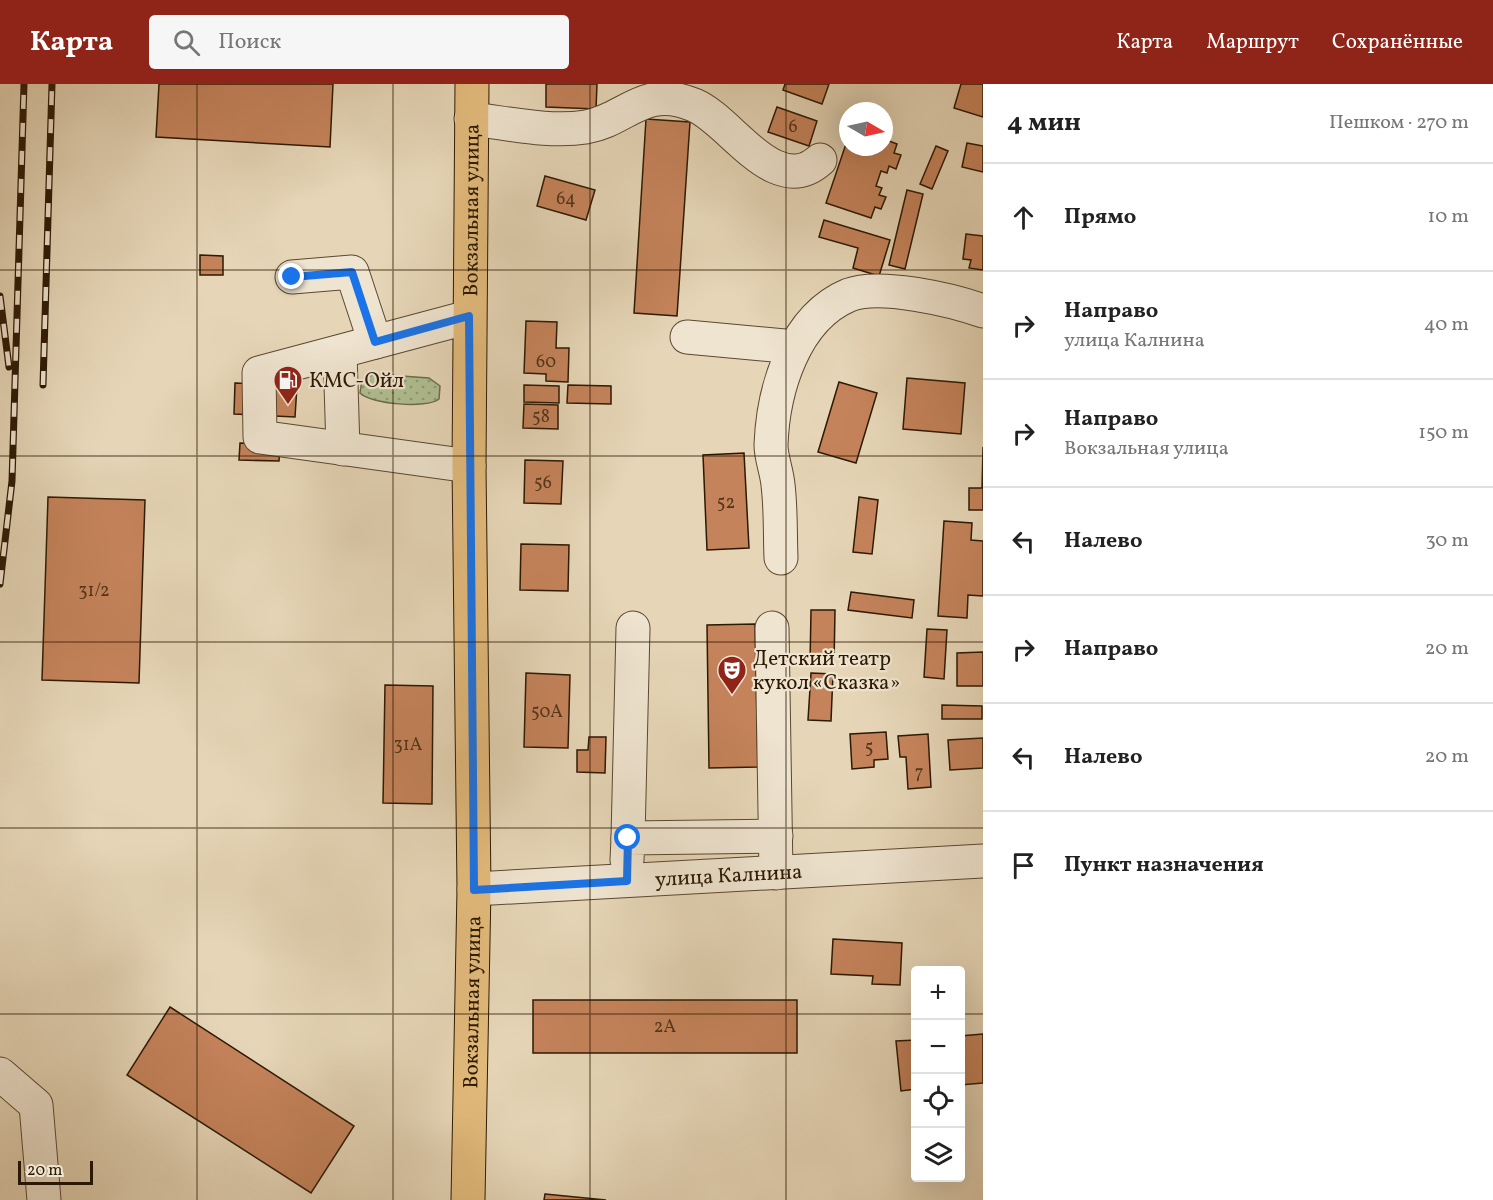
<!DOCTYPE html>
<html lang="ru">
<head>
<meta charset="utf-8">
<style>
	:root { --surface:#fff; --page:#f6f6f6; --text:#222; --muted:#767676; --line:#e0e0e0; --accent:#8f2418 }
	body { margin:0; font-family:Vollkorn,serif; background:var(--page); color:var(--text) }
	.controls { position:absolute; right:18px; bottom:18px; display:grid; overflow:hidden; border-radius:6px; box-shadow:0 6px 24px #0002 }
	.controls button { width:54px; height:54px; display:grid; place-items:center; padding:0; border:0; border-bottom:2px solid var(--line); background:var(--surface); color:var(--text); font:30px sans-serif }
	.compass { position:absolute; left:839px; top:18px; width:54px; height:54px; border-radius:50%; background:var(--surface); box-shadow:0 6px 24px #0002; rotate:99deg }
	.scale { position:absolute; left:18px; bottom:15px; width:75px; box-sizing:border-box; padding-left:6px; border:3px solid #2c1903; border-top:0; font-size:16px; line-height:21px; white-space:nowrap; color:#2c1903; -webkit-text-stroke:4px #efe4d0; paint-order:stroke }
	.stop { position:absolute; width:18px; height:18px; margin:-14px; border:4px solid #1a73e8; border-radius:50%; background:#fff }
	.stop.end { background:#1a73e8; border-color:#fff; box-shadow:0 2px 6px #0008 }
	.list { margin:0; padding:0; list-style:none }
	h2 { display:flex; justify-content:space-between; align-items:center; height:78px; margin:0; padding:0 24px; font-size:26px }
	h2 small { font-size:20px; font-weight:400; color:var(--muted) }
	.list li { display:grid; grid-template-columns:39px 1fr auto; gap:18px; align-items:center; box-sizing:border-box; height:108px; padding:0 24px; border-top:2px solid var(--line) }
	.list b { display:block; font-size:22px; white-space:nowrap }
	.list p { margin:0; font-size:20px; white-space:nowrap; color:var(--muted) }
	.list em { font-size:20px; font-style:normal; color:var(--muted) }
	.icon { flex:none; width:33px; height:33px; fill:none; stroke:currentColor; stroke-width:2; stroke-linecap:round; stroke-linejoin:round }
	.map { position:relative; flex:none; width:983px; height:1116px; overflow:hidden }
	header { display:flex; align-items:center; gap:36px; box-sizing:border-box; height:84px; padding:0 30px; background:var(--accent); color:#fff }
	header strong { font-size:28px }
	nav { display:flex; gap:33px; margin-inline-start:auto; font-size:21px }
	.search { width:420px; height:54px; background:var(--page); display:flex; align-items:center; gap:15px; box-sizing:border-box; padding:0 21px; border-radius:6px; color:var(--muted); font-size:22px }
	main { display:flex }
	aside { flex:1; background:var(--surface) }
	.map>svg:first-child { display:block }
	.grass { fill:url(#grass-dots); stroke:#6e6c4a; stroke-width:1.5 }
	.building { fill:#c5835b; stroke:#2c1903; stroke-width:1.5 }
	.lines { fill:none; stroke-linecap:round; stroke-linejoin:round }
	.minor-casing { stroke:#5a4830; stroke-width:35 }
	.major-casing { stroke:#2c1903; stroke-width:35 }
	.minor { stroke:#efe4d0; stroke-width:33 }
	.major { stroke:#e3bb7c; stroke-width:33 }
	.rail-casing { stroke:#2c1903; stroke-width:7 }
	.rail { stroke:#efe4d0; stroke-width:4.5; stroke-dasharray:14; stroke-linecap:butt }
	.route { stroke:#1a73e8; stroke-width:8 }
	.grid { fill:none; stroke:#2c1903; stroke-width:1.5; stroke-opacity:0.55 }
	.labels { text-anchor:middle; stroke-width:4.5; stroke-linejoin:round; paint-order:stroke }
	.number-label { font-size:18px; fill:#523419 }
	.street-label { font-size:21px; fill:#2c1903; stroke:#efe4d0 }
	.poi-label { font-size:21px; fill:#2c1903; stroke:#efe4d0; text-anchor:start }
</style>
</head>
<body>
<header>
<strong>Карта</strong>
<div class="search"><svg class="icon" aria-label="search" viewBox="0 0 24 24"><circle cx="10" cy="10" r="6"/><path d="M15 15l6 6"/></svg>Поиск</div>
<nav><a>Карта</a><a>Маршрут</a><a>Сохранённые</a></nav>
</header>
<main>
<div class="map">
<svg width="983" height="1116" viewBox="0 0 983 1116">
	<defs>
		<pattern id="grass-dots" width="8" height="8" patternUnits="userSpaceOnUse" patternTransform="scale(1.5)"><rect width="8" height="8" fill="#b0bf92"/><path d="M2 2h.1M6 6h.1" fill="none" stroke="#8f9a75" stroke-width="1.8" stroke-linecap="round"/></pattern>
	</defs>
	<rect width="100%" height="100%" fill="#e6d6b7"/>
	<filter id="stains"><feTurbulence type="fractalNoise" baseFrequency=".00333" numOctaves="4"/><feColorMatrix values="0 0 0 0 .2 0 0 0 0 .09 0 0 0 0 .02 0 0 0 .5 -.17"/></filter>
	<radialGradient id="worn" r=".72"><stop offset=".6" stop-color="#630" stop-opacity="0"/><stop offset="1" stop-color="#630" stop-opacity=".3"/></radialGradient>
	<path class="grass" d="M374 290 429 294 440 302 439 315C427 325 370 320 360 309L362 296Z"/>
	<g class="building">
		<path d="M159 0H333L330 63 156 53Z"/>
		<path d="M546 0H597L596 25 546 23Z"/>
		<path d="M785 0H829L822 20 783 6Z"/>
		<path d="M961 0H983V33L954 24Z"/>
		<path d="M777 23 817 37 809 62 768 48Z"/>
		<path d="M646 35 690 38 677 232 634 229Z"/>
		<path d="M848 54V63H884V55L897 60 894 69 901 71 896 85 889 82 887 89 881 87 876 102 882 104 879 111 886 113 881 125 875 123 871 134 826 119Z"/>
		<path d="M967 59 983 62V88L962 83Z"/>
		<path d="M936 62 948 67 932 105 920 100Z"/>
		<path d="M545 92 595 106 586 136 537 122Z"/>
		<path d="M907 106 923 110 905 185 889 181Z"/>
		<path d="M824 136 890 156 879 192 853 184 858 164 819 153Z"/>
		<path d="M966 150 983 152V186L969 184 971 176 963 175Z"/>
		<path d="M200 171 223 172V191H200Z"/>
		<path d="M526 237 557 238 556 264H569L568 298 546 297V290L524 289Z"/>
		<path d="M907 294 965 299 961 350 903 345Z"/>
		<path d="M839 298 877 309 856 379 818 368Z"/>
		<path d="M235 299 297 302 295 333 234 330Z"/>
		<path d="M524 301 559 302V319L524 318Z"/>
		<path d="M568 301 611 302V320L567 319Z"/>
		<path d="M524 320 558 321V345L523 344Z"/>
		<path d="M240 359 280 361 279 377 239 376Z"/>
		<path d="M983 363V426H969V404H982Z"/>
		<path d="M744 369 749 464 707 466 703 371Z"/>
		<path d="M525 376 563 377 561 420 524 419Z"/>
		<path d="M48 413 145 416 139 599 42 596Z"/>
		<path d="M859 413 878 416 872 470 853 468Z"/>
		<path d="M944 437 972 439 971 456 983 457V512L968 511 967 534 938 532Z"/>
		<path d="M521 460 569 461 568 507 520 506Z"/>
		<path d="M851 508 914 516 912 534 848 526Z"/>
		<path d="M811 526H835L834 581H810Z"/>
		<path d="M755 540 758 683 709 684 707 541Z"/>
		<path d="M927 545 947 546 944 595 924 593Z"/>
		<path d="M983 568V602H957V569Z"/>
		<path d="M526 589 570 591 568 664 524 663Z"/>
		<path d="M811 589 833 590 831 637 808 636Z"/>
		<path d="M385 601 433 602 432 720 383 719Z"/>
		<path d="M942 621 982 622V635H942Z"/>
		<path d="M886 648 888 675 874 676V683L852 685 850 650Z"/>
		<path d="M928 650 931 703 908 705 906 673H900L898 652Z"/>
		<path d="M589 653H606L605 689 577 688V666H588Z"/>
		<path d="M983 654V684L950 686 948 656Z"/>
		<path d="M833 855 902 859 900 901 872 900 873 892 831 890Z"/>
		<rect x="533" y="916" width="264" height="53"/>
		<path d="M170 923 354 1042 311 1109 127 991Z"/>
		<path d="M983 950V999L960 1001V952Z"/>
		<path d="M916 956V1005L901 1007 896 957Z"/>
		<path d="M545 1110 606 1116H544Z"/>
	</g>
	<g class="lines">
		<g class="minor-casing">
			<g id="minor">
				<path d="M471 35C508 39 549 49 586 43 627 36 643 0 694 21 731 36 775 116 820 76"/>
				<path d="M292 193 352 188 375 258"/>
				<path d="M469 233 259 289 260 353 469 382"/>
				<path d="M687 253 795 263"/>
				<path d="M340 268 343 365"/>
				<path d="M781 474C780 450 781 425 778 401 777 388 771 374 771 361 773 306 794 234 849 211 880 199 952 216 983 227"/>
				<path d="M772 544 776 789"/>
				<path d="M628 754 633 544"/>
				<path d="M627 776 628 754 776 752"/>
				<path id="s1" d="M474 805 983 777"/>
				<path d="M0 990 36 1021 44 1116"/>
			</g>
		</g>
		<g class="major-casing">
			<g id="major">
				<path id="s2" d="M468 1116 474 805 469 382 472 0"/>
			</g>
		</g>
		<use href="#minor" class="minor"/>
		<use href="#major" class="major"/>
		<g class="rail-casing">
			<g id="rail">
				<path d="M0 212 9 283"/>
				<path d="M43 301 52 0"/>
				<path d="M0 500 12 397 24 0"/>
			</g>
		</g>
		<use href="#rail" class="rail"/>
	</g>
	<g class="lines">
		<path class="route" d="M292 193 352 188 375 258 469 232 474 806 627 797 628 754"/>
	</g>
	<path class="grid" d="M197 0V1116M393 0V1116M590 0V1116M786 0V1116M0 186H983M0 372H983M0 558H983M0 744H983M0 930H916M960 930H983"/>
	<defs>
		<g id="fuel-pin" transform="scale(1.5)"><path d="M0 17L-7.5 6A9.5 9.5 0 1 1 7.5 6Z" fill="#8f2418" stroke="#efe4d0"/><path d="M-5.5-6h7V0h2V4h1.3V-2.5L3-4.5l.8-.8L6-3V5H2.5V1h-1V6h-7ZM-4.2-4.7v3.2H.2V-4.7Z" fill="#fff"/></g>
		<g id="theatre-pin" transform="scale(1.5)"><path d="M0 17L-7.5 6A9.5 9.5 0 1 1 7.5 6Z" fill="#8f2418" stroke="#efe4d0"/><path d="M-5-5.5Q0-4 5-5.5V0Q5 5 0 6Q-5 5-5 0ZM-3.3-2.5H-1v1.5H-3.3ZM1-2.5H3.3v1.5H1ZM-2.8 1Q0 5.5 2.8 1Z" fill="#fff"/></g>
	</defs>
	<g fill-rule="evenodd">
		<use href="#fuel-pin" x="288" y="296"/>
		<use href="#theatre-pin" x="732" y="586"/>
	</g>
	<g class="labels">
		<g class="number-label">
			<text x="793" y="48">6</text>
			<text x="566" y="120">64</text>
			<text x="546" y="283">60</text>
			<text x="541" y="338">58</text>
			<text x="543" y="404">56</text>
			<text x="726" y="424">52</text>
			<text x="94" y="512">31/2</text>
			<text x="547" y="633">50А</text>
			<text x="408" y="666">31А</text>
			<text x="869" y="669">5</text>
			<text x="919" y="694">7</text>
			<text x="665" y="948">2А</text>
		</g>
		<g class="street-label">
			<text dy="7" stroke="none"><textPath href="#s2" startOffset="990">Вокзальная улица</textPath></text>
			<text dy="7" stroke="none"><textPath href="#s1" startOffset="255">улица Калнина</textPath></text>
			<text dy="7" stroke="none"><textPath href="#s2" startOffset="198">Вокзальная улица</textPath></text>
		</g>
		<g class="poi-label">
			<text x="309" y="303">КМС-Ойл</text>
			<text x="753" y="581">Детский театр<tspan x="753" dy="24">кукол «Сказка»</tspan></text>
		</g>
	</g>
	<rect width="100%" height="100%" filter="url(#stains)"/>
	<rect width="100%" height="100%" fill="url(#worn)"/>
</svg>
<div class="controls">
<button>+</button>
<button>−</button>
<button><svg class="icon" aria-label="locate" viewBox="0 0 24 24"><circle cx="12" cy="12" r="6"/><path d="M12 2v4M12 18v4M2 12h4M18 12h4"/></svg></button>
<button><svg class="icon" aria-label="layers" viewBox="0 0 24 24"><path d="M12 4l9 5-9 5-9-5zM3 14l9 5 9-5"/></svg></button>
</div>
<svg class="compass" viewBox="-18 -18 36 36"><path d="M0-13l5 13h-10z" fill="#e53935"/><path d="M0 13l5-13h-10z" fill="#767676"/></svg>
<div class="scale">20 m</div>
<div class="stop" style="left:628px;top:754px"></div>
<div class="stop end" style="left:292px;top:193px"></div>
</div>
<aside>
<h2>4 мин<small>Пешком · 270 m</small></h2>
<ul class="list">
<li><svg class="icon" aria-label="ahead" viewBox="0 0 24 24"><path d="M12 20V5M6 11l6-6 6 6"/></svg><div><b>Прямо</b></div><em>10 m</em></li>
<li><svg class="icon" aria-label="right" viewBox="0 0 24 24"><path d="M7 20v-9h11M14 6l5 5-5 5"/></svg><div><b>Направо</b><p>улица Калнина</p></div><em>40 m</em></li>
<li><svg class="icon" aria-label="right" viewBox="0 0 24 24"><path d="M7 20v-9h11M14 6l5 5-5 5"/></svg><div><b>Направо</b><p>Вокзальная улица</p></div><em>150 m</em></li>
<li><svg class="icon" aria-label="left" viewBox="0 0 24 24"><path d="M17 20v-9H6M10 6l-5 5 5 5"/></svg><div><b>Налево</b></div><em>30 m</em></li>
<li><svg class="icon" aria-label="right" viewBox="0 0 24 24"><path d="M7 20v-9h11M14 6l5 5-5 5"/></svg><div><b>Направо</b></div><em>20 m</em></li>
<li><svg class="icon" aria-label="left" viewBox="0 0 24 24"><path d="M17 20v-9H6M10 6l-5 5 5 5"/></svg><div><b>Налево</b></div><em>20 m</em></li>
<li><svg class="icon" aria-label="arrive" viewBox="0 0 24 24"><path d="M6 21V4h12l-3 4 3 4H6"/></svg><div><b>Пункт назначения</b></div></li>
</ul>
</aside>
</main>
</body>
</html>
